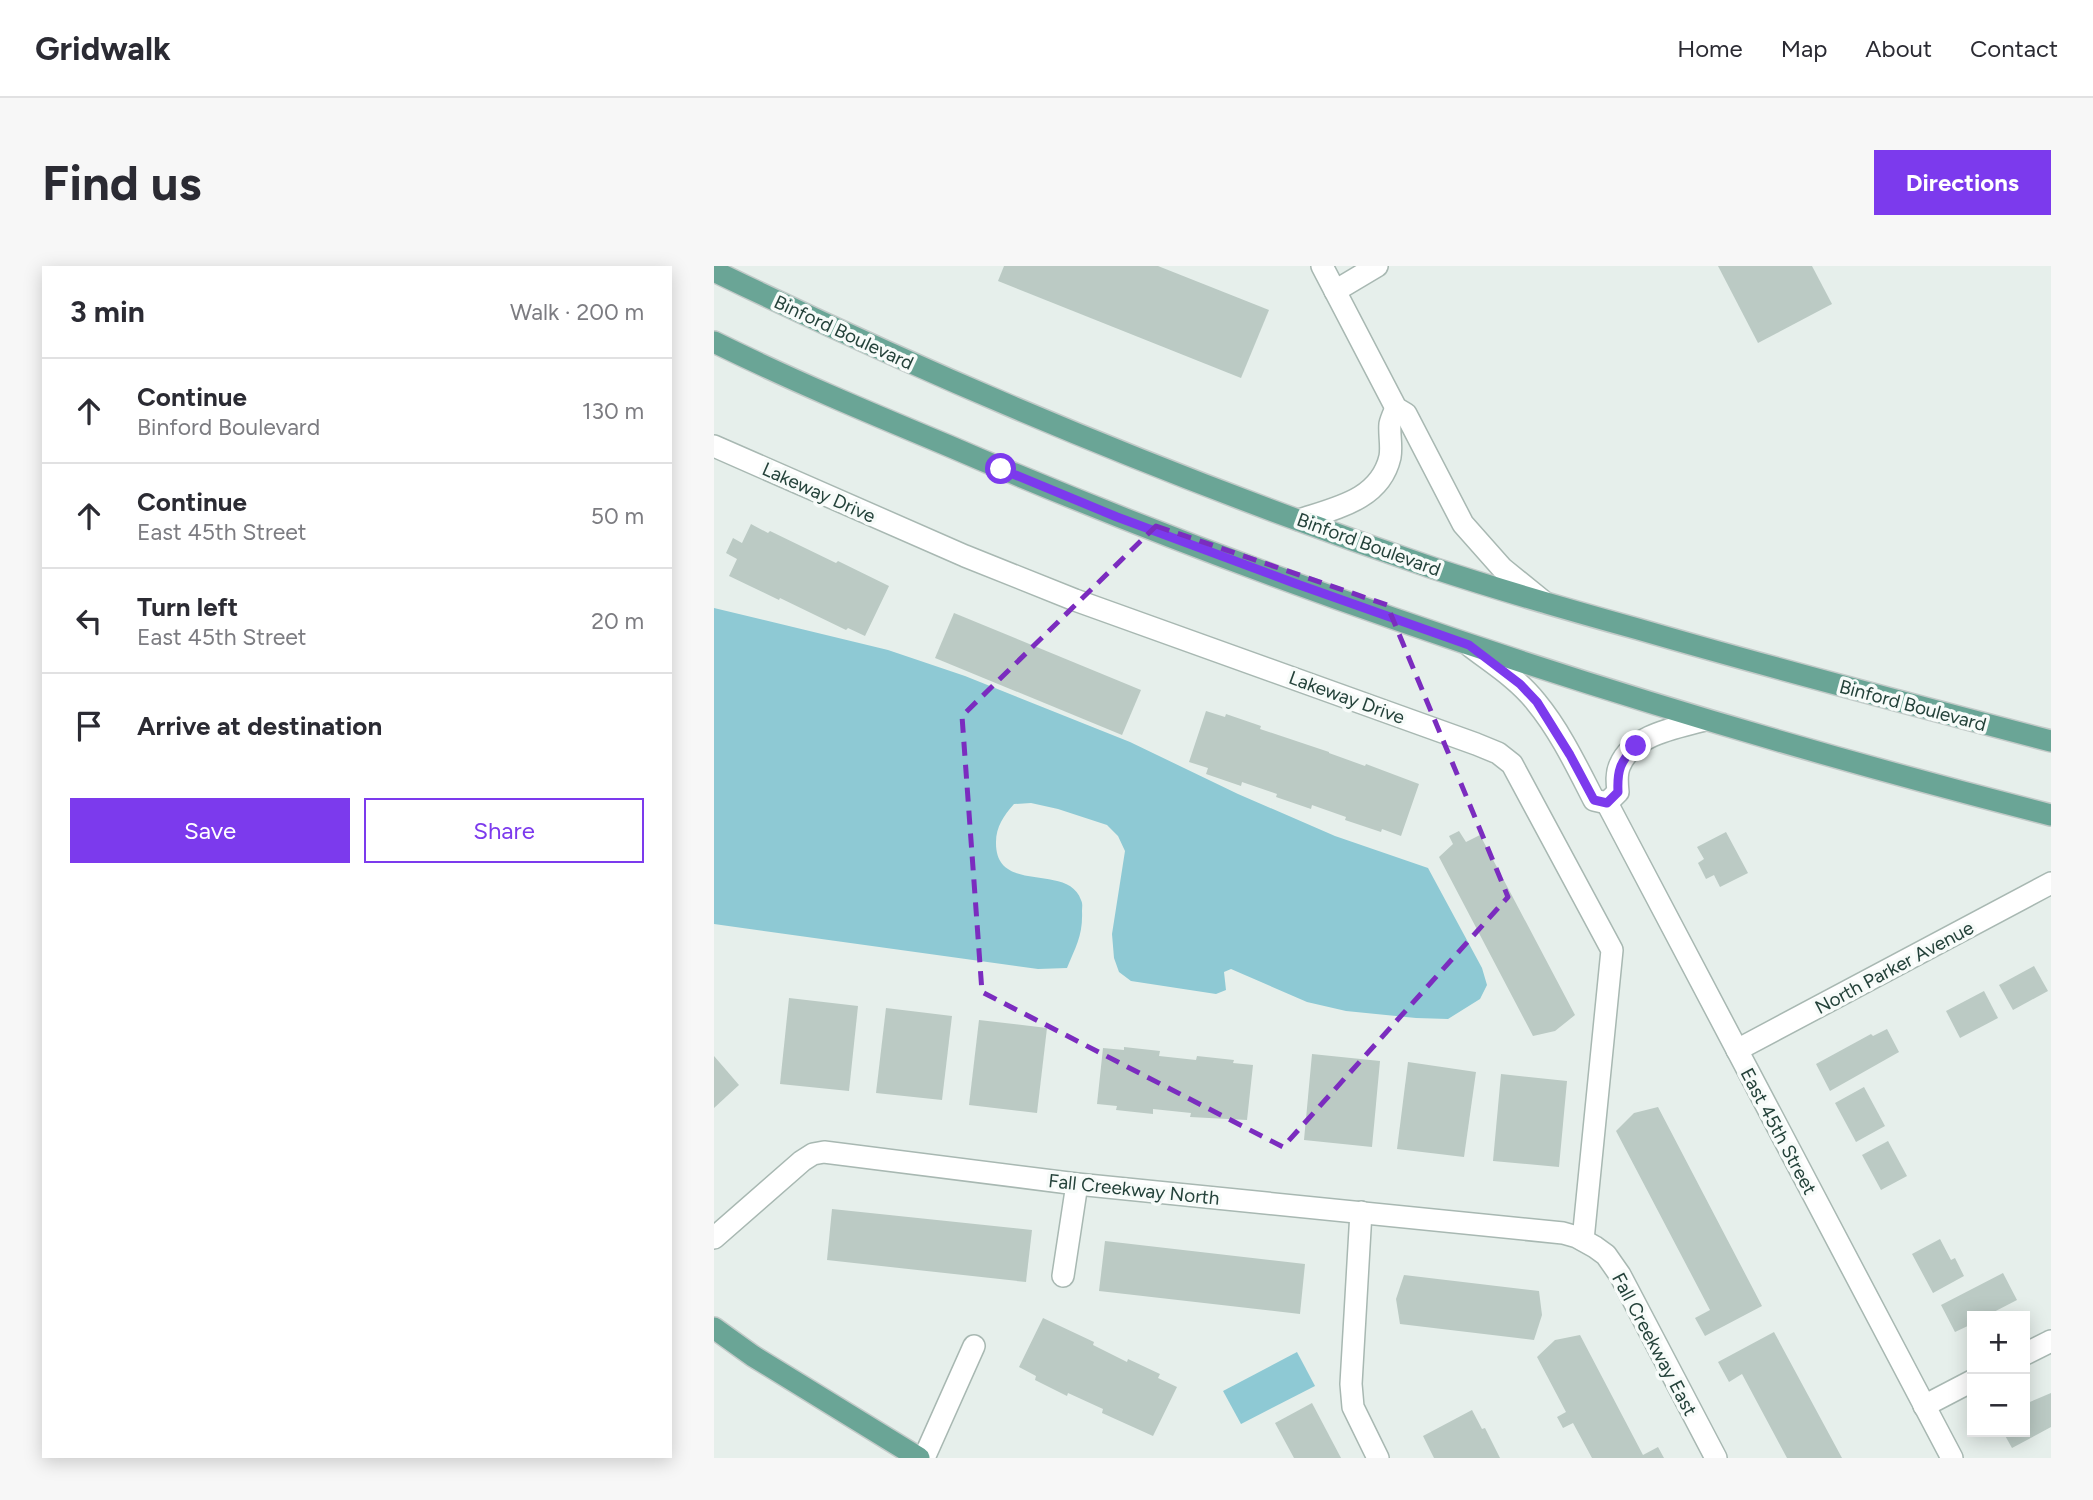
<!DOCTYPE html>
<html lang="en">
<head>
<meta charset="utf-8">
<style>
	:root { --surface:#fff; --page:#f7f7f7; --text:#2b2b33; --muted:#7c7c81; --line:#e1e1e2; --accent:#7c3aed }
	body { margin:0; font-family:Figtree,sans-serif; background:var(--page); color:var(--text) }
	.controls { position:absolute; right:21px; bottom:21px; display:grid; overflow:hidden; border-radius:0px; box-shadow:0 4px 18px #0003 }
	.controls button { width:63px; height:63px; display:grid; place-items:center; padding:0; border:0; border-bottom:2px solid var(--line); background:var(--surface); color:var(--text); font:35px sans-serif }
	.stop { position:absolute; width:21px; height:21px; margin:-16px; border:5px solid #7c3aed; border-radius:50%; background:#fff }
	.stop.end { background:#7c3aed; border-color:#fff; box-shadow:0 2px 7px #0008 }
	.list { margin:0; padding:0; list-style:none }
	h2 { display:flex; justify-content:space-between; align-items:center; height:91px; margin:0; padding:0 28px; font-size:30px }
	h2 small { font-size:23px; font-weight:400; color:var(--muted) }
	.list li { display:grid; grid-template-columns:46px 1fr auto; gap:21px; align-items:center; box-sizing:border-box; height:105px; padding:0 28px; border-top:2px solid var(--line) }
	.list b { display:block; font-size:26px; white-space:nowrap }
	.list p { margin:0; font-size:23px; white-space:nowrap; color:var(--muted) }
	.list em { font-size:23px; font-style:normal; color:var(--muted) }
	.actions { display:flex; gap:14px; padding:21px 28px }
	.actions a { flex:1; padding:16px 0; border:2px solid var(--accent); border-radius:0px; text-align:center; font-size:24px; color:var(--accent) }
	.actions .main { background:var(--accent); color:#fff }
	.icon { flex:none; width:38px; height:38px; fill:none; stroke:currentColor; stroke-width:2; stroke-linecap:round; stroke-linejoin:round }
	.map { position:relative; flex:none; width:1337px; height:1192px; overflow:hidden; border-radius:0px }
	header { display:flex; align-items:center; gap:42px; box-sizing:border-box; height:98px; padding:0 35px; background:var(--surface); border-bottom:2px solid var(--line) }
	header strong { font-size:33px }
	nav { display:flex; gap:38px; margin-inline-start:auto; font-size:24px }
	.intro { display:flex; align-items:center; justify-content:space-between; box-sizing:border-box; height:168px; padding:0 42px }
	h1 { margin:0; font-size:49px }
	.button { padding:18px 32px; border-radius:0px; background:var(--accent); color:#fff; font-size:24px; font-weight:700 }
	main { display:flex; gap:42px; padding:0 42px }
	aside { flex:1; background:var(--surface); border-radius:0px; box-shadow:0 4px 18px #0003 }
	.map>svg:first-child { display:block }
	.water { fill:#8ec9d4 }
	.building { fill:#bbcac4 }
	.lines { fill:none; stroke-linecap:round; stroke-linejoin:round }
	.minor-casing { stroke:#a8b8b2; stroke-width:24 }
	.major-casing { stroke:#c2cac8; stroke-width:24 }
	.minor { stroke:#fff; stroke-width:21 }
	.major { stroke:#6aa596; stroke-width:21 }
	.route { stroke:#7c3aed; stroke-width:9 }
	.marked { fill:none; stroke:#7b2cbf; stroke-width:5; stroke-dasharray:14 9; stroke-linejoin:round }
	.labels { text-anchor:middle; stroke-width:7; stroke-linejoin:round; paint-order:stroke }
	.street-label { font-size:19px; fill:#24423a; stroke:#f7fbf9 }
</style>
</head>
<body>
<header>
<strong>Gridwalk</strong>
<nav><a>Home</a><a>Map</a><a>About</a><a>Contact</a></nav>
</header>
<div class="intro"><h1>Find us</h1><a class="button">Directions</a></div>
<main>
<aside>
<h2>3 min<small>Walk · 200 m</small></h2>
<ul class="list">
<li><svg class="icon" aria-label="ahead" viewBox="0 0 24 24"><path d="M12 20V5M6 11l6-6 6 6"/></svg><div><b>Continue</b><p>Binford Boulevard</p></div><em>130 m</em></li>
<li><svg class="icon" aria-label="ahead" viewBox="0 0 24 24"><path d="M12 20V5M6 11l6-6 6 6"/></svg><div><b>Continue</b><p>East 45th Street</p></div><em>50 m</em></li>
<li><svg class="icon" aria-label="left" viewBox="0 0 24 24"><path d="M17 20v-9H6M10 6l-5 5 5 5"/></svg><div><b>Turn left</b><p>East 45th Street</p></div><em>20 m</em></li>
<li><svg class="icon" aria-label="arrive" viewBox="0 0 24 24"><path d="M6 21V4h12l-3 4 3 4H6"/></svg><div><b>Arrive at destination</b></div></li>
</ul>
<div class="actions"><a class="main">Save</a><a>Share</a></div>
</aside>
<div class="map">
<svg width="1337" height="1192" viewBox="0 0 1337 1192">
	<rect width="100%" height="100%" fill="#e6efeb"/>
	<g class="water">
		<path d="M0 342 174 384 251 410 416 476 524 528 621 570 714 602 768 702 773 719 766 733 734 753 702 752 632 745 593 736 517 703 510 706 512 724 502 728 417 715 405 706 400 692 398 668 411 585 404 570 393 559 344 543 317 537 300 538C290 549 282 561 282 576 281 630 354 596 367 634 369 638 368 641 368 645 369 669 362 680 353 702L324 703 0 658Z"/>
		<path d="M583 1086 601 1120 527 1158 509 1125Z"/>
	</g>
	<g class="building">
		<path d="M290 0H444L555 44 527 112 284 15Z"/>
		<path d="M1004 0H1098L1118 38 1044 77Z"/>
		<path d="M37 258 54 267 56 265 122 297 124 295 175 320 151 370 134 362 132 364 66 332 65 334 15 310 23 293 12 287 19 272 28 277Z"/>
		<path d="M240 347 427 424 408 469 221 392Z"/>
		<path d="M492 445 511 451 512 448 547 460 546 463 615 486V487L651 500 652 498 705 518 687 570 668 563 667 566 631 554 632 551 598 539 597 543 562 531 563 528 528 516 527 520 492 508 494 502 475 496Z"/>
		<path d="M745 565 752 576 766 569 861 749 841 765 819 770 725 591 739 578 735 570Z"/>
		<path d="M1012 566 1034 607 1006 621 1000 609 992 613 984 597 990 593 983 581Z"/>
		<path d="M1320 700 1334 725 1299 744 1285 719Z"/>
		<path d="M1270 725 1284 752 1246 772 1232 745Z"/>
		<path d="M75 732 144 740 135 825 66 818Z"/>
		<path d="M172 742 238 750 228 834 162 827Z"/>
		<path d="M265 754 333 762 323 847 255 839Z"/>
		<path d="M1173 763 1185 786 1116 825 1102 798 1157 768 1159 770Z"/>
		<path d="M410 781 446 785 445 790 482 794 483 790 520 794 519 797 539 799 533 854 476 851 477 847 439 843V848L402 844 403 840 383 838 389 782 410 784Z"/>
		<path d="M598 788 666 795 658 881 590 874Z"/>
		<path d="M0 790 25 819 0 842Z"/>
		<path d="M694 796 762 806 750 891 683 883Z"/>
		<path d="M787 808 853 815 845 901 779 895Z"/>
		<path d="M1150 821 1171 860 1142 876 1121 837Z"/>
		<path d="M944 841 1048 1040 991 1070 981 1052 996 1044 902 865 920 847Z"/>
		<path d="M1174 875 1193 910 1167 924 1148 889Z"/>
		<path d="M118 943 318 964 312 1016 113 994Z"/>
		<path d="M1226 973 1237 994 1241 992 1250 1010 1219 1027 1198 988Z"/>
		<path d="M391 975 591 998 586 1048 385 1025Z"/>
		<path d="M1289 1007 1303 1034 1272 1050H1258V1058L1241 1066 1227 1039Z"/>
		<path d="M690 1009 825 1025 828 1049 820 1074 686 1058 682 1033Z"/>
		<path d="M329 1052 380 1076 379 1079 413 1096 414 1093 446 1108 444 1112 463 1121 439 1170 388 1147 389 1143 354 1127 353 1130 321 1114 322 1110 305 1101Z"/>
		<path d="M1060 1066 1128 1192H1073L1028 1108 1015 1116 1004 1096Z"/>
		<path d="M866 1069 929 1189 944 1181 950 1192H878L859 1157 849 1162 843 1151 852 1146 823 1091 841 1074Z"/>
		<path d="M1337 1127V1161L1298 1182 1289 1166H1311V1138Z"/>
		<path d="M598 1137 627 1192H580L561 1157Z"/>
		<path d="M758 1144 768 1163 771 1162 786 1192H720L709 1170Z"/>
	</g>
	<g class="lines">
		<g class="minor-casing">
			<g id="minor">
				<path d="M608 0 682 142 692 148 749 258 788 302 830 336"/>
				<path d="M621 25 663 0"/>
				<path d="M0 180 251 290 361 334 762 478 784 487 798 498 898 684 869 974"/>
				<path d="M585 254C622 242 666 234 676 191 678 180 675 169 676 158 677 153 680 147 682 142"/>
				<path d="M756 380C778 397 804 413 822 436 846 465 863 501 880 534L893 537"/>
				<path d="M893 537 1238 1192"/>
				<path d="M893 537 904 526C903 517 902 507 906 499 919 468 963 462 991 454"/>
				<path d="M1023 784 1337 617"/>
				<path d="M647 946 637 1118 639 1141 664 1192"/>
				<path d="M0 972 88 895 99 888 110 886 363 918 849 967 863 971 881 981 892 989 906 1009 1002 1192"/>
				<path d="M349 1010 363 918"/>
				<path d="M1311 1088 1337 1075"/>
				<path d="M1210 1140 1258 1115"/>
				<path d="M210 1192 260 1080"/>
			</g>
		</g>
		<g class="major-casing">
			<g id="major">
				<path d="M0 5C233 118 473 218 719 302 786 324 855 344 924 363 1061 403 1199 439 1337 475"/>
				<path d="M0 76C77 114 156 147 235 180 591 334 961 453 1337 549"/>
				<path d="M0 1062 39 1090 205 1192"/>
			</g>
		</g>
		<use href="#minor" class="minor"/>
		<use href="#major" class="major"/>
	</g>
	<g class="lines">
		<path class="route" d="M287 203 403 251 580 317 755 379 806 418 823 436 856 489 880 534 893 537 904 526C903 505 906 495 922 480"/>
	</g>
	<path class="marked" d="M442 260 673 339 794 631 569 881 268 726 248 450Z"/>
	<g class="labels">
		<g class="street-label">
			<text transform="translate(130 66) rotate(25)" y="7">Binford Boulevard</text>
			<text transform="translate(105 226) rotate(24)" y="7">Lakeway Drive</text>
			<text transform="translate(655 278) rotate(20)" y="7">Binford Boulevard</text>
			<text transform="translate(633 431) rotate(20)" y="7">Lakeway Drive</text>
			<text transform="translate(1199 439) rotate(15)" y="7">Binford Boulevard</text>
			<text transform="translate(1180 701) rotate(-28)" y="7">North Parker Avenue</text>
			<text transform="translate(1065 865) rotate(62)" y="7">East 45th Street</text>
			<text transform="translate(420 923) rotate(6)" y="7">Fall Creekway North</text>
			<text transform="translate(941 1078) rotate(62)" y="7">Fall Creekway East</text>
		</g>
	</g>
</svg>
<div class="controls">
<button>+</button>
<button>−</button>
</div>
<div class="stop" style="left:287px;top:203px"></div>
<div class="stop end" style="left:922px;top:480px"></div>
</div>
</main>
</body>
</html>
